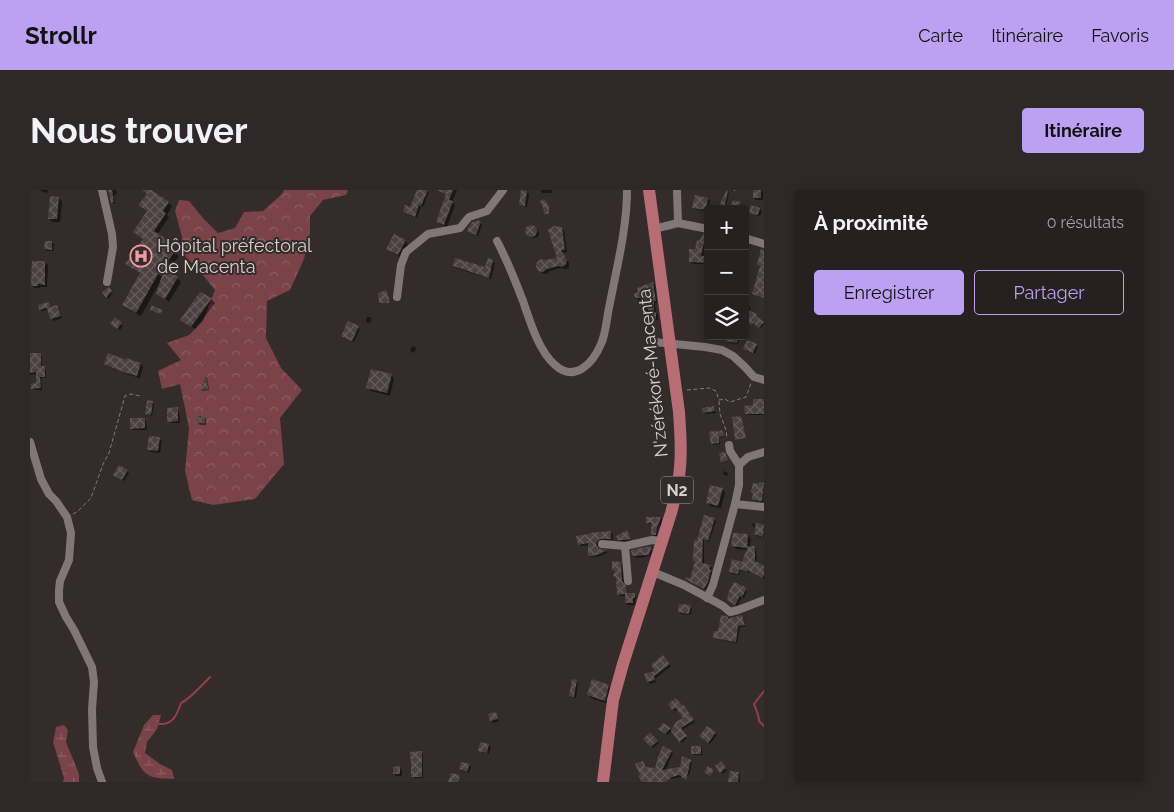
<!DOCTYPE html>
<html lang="fr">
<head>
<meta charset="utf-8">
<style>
	:root { --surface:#272020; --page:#2f2829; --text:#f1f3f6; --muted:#a4a3a5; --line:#433e3e; --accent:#bca0f2 }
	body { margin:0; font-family:Raleway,sans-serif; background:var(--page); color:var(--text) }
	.controls { position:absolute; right:15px; top:15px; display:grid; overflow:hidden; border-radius:5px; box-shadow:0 2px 12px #0003 }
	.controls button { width:45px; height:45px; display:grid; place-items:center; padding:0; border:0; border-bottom:1px solid var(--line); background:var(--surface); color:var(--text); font:25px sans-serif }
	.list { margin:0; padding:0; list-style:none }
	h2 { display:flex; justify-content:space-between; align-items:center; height:65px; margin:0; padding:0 20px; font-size:21px }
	h2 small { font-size:16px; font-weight:400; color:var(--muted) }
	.actions { display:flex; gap:10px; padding:15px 20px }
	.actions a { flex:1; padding:11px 0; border:1px solid var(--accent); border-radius:5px; text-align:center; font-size:18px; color:var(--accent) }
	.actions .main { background:var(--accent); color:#111 }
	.icon { flex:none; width:28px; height:28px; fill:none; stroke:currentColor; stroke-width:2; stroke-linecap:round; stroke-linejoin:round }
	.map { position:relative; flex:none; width:734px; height:592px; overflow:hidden; border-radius:5px }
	header { display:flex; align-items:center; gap:30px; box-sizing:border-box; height:70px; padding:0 25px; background:var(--accent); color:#111 }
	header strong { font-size:24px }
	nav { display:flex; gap:28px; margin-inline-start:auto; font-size:18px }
	.intro { display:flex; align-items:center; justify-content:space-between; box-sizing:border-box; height:120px; padding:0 30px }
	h1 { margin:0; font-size:35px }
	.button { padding:12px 22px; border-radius:5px; background:var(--accent); color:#111; font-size:18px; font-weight:700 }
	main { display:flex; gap:30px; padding:0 30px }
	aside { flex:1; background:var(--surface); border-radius:5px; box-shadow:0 2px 12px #0003 }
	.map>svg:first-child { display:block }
	.forest { fill:url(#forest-crowns) }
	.wetland { fill:url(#wetland-marsh) }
	.shadow { fill:#0007 }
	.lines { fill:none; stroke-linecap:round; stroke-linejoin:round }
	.stream { stroke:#943f4a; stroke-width:2 }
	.building { fill:url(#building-cross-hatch) }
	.path { stroke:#827b7b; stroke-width:1; stroke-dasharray:4 2.5; stroke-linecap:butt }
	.minor { stroke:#827777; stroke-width:8 }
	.trunk { stroke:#b66e74; stroke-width:12 }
	.labels { text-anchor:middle; stroke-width:4; stroke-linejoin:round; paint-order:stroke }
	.shield { fill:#342b2b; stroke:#a59e9e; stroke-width:1 }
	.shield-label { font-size:16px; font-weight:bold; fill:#d5cfcf }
	.poi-label { font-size:18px; fill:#d5cfcf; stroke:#342b2b; text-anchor:start }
	.street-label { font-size:18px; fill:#d5cfcf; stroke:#342b2b }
</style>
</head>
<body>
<header>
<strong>Strollr</strong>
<nav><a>Carte</a><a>Itinéraire</a><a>Favoris</a></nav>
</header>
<div class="intro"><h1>Nous trouver</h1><a class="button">Itinéraire</a></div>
<main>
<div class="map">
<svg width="734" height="592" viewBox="0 0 734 592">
	<defs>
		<pattern id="forest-crowns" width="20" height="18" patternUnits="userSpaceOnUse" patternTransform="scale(1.25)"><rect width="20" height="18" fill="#794348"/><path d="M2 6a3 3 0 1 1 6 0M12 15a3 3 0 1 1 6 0" fill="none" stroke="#8b5d61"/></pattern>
		<pattern id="wetland-marsh" width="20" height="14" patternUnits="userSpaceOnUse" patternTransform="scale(1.25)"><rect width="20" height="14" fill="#794348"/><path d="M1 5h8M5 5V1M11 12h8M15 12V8" fill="none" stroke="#8b5d61"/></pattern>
		<pattern id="building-cross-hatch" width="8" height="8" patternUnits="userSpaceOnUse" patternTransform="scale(1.25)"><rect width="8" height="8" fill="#4b4142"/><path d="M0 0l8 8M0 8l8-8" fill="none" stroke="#645b5c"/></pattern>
	</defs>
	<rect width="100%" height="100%" fill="#342b2b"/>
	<path class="forest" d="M254 0H318L316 5 293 10 280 26V43L274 69 260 100 237 111 236 148 251 178 272 200 250 228 254 274 225 309 183 315 162 310 155 281 159 238 150 194 132 199 128 181 151 170 137 153 159 145 173 131 185 100 168 79 152 63V47L145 21 149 10 159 11 173 28 188 43 205 38 214 22 233 21 252 4Z"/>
	<g class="wetland">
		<path d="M123 525H131L127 539 117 552 115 563 130 574 142 580 144 589C117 588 114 587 103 562L114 535Z"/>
		<path d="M34 535 38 540 36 552 49 584V592H33L34 588 23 552 26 537Z"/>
	</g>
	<g class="shadow">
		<path d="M8 0H18L17 3Z"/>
		<path d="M79 0H86L87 4 84 5 85 14H84L82 12Z"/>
		<path d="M114 0H123L142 16 137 25 139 27 127 45 140 53 144 57 142 60 149 66 137 82 147 88 151 92 139 112 127 103 131 93 130 92 111 126 97 119 93 115 111 84 97 74 114 49 118 22 110 15 118 4Z"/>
		<path d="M388 0H397L399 2 393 17 391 16 387 28 376 24 374 22 381 18Z"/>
		<path d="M414 0H427L422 12 425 15 417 37 410 34 407 32 416 4 413 2Z"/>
		<path d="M510 0H522V3H512Z"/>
		<path d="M727 0H733V10H726L724 8Z"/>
		<path d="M497 2 499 4 497 17 493 16 491 14Z"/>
		<path d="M697 2 699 3 695 19H689Z"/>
		<path d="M29 8 32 12 30 32H22L19 28Z"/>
		<path d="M678 9 680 11 677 22 666 19 664 17Z"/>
		<path d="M730 19 732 21 730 26 723 24 721 22Z"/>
		<path d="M449 31 452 35 448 46 438 41Z"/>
		<path d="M501 36 505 37 509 43 508 47 504 48 501 47 496 41 497 37Z"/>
		<path d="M531 38 534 41 537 62 532 63 539 73V77L536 79 531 78 520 81 516 84 512 83 509 80 528 68Z"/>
		<path d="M676 46 678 47 673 67H678V74H662L660 72 670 52Z"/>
		<path d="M375 51 378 55 372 68 361 62 358 59Z"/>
		<path d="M22 53 24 54 23 61H17L15 59Z"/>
		<path d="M458 70 465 73 461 89 426 78 424 76 455 79Z"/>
		<path d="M15 73 18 75 17 97H10V98H5L2 95Z"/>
		<path d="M623 94 625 96 627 113H625L626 123 628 125V130H623L621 128 620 120H615L613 118V110H609L606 108Z"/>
		<path d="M79 99 83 103 78 109 77 107Z"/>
		<path d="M171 104 181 109 185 113 165 139 152 130Z"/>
		<path d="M18 113 21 118 27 116 29 118 32 128 24 131 22 129 19 119 12 121 10 119Z"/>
		<path d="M715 113 721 117 719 122 726 125 727 128 734 134 731 138 725 133 724 135 718 133 715 127Z"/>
		<path d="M337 127H341V133L336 132Z"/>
		<path d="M85 129 93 136 90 140 83 136Z"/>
		<path d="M328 137 330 139 324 152 315 147Z"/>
		<path d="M681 146H691L689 150Z"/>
		<path d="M698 146H710L708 154 700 153 698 151Z"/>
		<path d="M726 155 728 157 725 164 717 161 715 159Z"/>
		<path d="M382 156 386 158 384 163 380 161Z"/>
		<path d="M0 165H10L12 167V178L16 180V188H11L12 200H5L3 198 7 195V184L0 185Z"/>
		<path d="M97 172 111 174 113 177 110 188 97 184 78 176 75 174Z"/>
		<path d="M361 185 364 188 360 206 341 201 338 198Z"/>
		<path d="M177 186 179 200 172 201 171 200Z"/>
		<path d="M734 211V225H718L716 223Z"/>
		<path d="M122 212 124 214 122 226 118 225 116 223Z"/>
		<path d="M684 217 686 223 676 224 674 223Z"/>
		<path d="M147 219 149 221 150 233H141L139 231Z"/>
		<path d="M174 227 176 229V235H170L168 233Z"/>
		<path d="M114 229 116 231 117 240H103L101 238Z"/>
		<path d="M692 242 694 247 689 248 690 254 683 255 682 253 688 243Z"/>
		<path d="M130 249 132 251 130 263 120 262 118 260Z"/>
		<path d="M97 281 99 283 94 291 87 287Z"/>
		<path d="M693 281 698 283 697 286 693 284Z"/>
		<path d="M730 294H734L733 312 725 311 723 310Z"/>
		<path d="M692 299 695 302 691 318 680 316 677 312Z"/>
		<path d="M617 328H631L632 330 630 337H628L627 346H624L622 344V334H619L617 332Z"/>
		<path d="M684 329 686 331 679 352 674 350V375L680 376 682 378 681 381 682 383 679 394 676 400 656 389 661 391 666 373 664 371 668 351Z"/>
		<path d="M721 333 734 336V341L728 339 734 344V348L727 346 725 344 727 338 723 336Z"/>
		<path d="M581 342 583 344V350H572L568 355 569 360 578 362 570 366 561 367 559 366V355L551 356 549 354Z"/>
		<path d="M598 344 602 350 597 352 592 351 589 349Z"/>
		<path d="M718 345 721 349 720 357H724L726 359 727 373 734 377V389L720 380 719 383 710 380 709 385 702 384 700 382 713 373 718 360 706 359 703 355Z"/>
		<path d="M620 357 622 361 621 366 609 368 604 367 603 366Z"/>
		<path d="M590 373 592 375 594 394 597 399 598 404H604L606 406V409L605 410V415H598L596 413V406H590L589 404 586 387 584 385 585 383 583 380Z"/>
		<path d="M716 399 717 401 714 408 712 407 707 416 700 411Z"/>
		<path d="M660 417 662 419 661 425 651 424 649 422Z"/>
		<path d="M712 427 714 429 716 436 710 437 707 453 687 449 685 447 697 428 699 430Z"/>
		<path d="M635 468 641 476 625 489 626 492 620 494 618 492 627 481Z"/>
		<path d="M546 491 548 493 546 508 542 507 540 505Z"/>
		<path d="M578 496 582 499 578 514 561 508 558 505Z"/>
		<path d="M639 514 656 519 665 532 652 540 657 548 652 553 643 541 655 528 648 519 645 521Z"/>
		<path d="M465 523 467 525 469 531 463 533 461 531Z"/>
		<path d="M633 534 642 541 638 545 632 540Z"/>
		<path d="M677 537 687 545 680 554 672 548Z"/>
		<path d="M620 544 629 553 623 558 615 549Z"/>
		<path d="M459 555 461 557 459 564 451 562 449 560Z"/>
		<path d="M670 557 672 559V565H664L662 563Z"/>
		<path d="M634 558 643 563 635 581 651 578 660 571 662 573 659 585 636 590 637 592H613V572L617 578 626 579Z"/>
		<path d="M391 563 393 564V588H384L383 586Z"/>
		<path d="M439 575 441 577 439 583 432 581 430 579Z"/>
		<path d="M693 575 697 580 693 584 691 582Z"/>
		<path d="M370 578 372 580V586H366L364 584Z"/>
		<path d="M701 582 709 583 710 585V592H700Z"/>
	</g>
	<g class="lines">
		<g class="stream">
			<path d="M734 501 724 514C726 520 729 525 729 531L734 536"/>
			<path d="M129 534C143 535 147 525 151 513 160 509 173 494 180 487"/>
		</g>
	</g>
	<g class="building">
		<path d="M78 0H82L84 12 81 13Z"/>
		<path d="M112 0H122L139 12 133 21 136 23 124 41 141 52 138 56 145 61 133 79 148 87 135 109 126 104 132 86 128 84 106 123 92 115 110 83 95 74 113 49 103 42 117 21 108 15 117 4Z"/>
		<path d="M387 0H398L391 16 389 15 385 27 373 22 375 15 380 17Z"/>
		<path d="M407 0H423L419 10 423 11 414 35 406 32 416 4Z"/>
		<path d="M491 0 497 1 495 16 489 15Z"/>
		<path d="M697 0 698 1 694 19H687Z"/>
		<rect x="723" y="0" width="8" height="8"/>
		<path d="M665 5 678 8 676 20 662 18Z"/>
		<path d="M20 6 29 7 27 29H18Z"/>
		<path d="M514 9 519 16V24H514L513 17 510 11Z"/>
		<path d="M703 10 711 12 708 19H699Z"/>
		<path d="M721 15 730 18 728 25 719 23Z"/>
		<path d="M449 30V31L451 32 446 45 437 41 439 36 442 32Z"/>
		<circle cx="501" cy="41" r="6"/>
		<path d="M524 36 532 37 535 60H531L537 70 536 74 532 77 528 76 517 79 513 82 508 81 506 77 507 72 511 69 515 70 527 68 518 40Z"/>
		<path d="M364 44 376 50 368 65 356 59Z"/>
		<path d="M673 44H676L671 66H678V73L659 72V59H665L667 50 669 51Z"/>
		<path d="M15 51H22V60L14 59Z"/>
		<path d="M731 59 734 60V108L722 104 730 76 727 75Z"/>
		<path d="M425 68 455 77 458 68 463 70 459 88 423 76Z"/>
		<path d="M2 71H15V95L8 94V96H1Z"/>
		<path d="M623 92 626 111H624V122H626V129H620L618 119H612V108H605L604 104 608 102 607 98Z"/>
		<path d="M79 97 82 101 76 108 72 102Z"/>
		<path d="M356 100 359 108V113H349L348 103Z"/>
		<path d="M170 102 182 108 161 137 150 130Z"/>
		<path d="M19 112 20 117 9 120 8 115Z"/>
		<path d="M27 115 31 126 20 129 17 118Z"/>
		<path d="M121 115 132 120 131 124 120 120Z"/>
		<path d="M715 119 727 124 726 126 734 132 729 138 723 133 722 135 715 132 717 128H715Z"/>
		<path d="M85 127 92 133 87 139 80 134Z"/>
		<path d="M318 131 329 136 322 151 311 146Z"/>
		<path d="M697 146H708L707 153 696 151Z"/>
		<path d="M717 150 727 154 723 163 713 159Z"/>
		<path d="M0 163H11V176H15V187H10L11 198 1 199V194L6 193V182L0 183Z"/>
		<path d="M78 163 96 170V168L111 173 107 186 93 182 74 174Z"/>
		<path d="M341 179 362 184 357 203 336 198Z"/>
		<path d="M176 184 178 199 170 200Z"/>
		<path d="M723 209H734V224H715L714 216 723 215Z"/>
		<path d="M117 210 123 211 121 225 115 224Z"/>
		<path d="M684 216 685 221 673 223 672 218Z"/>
		<path d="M148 217V231L137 232V218Z"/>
		<rect x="167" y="226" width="8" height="7"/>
		<path d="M711 226 716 248 705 250 702 227Z"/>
		<path d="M100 228H115V238L100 239Z"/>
		<path d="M687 240V242L692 240 694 246 689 247V253L681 254 679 242Z"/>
		<path d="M119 246 130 247 128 261 117 260Z"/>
		<path d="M695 262 698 270 691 272 689 263Z"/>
		<path d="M89 275 98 280 92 290 83 285Z"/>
		<path d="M729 292 734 293 732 311 722 310 723 303 721 302 723 293 729 294Z"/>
		<path d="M680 295 693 298 688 316 676 313Z"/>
		<path d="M674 325 685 328 678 351 673 349 672 373 681 375 679 379 681 380 678 392 674 399 655 389 656 387 660 389 665 371H663L664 350H667Z"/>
		<path d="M616 327H631L628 336H627L626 345H621V333H616Z"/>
		<path d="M726 333 734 335 733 347 724 344Z"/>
		<path d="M597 340 601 349 595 350H588L586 346Z"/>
		<path d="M581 341V349H570L566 353 567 356 569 359 577 360 568 365H564V366H558V353L548 355 546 346 559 344V343Z"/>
		<path d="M703 343 718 344 717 358 701 356Z"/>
		<path d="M621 356V359L619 365 602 366 601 360Z"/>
		<path d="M718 356H725V371L734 376V385L732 388 718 380 717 382 709 379 708 384 699 382 702 369 712 372Z"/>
		<path d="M582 371 591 372 592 391 596 396 597 403H605V408H603V413H595V404L587 405 586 387 583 386 585 381 582 380Z"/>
		<path d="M704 392 717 398 712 407 710 406 705 415 697 410 699 401Z"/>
		<path d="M649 414 661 415 659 424 648 422Z"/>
		<path d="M691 425 696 426 698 427V429L712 425 715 435 708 436 706 452 683 448 684 441H688Z"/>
		<path d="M633 465 640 474 624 486 625 490 617 492 614 484 625 481 621 475Z"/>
		<path d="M542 489 547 490 544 507 539 506Z"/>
		<path d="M562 489 579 495 575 511 557 505Z"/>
		<path d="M646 508 653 516 654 515 664 530 651 538 657 546 649 552 641 541 646 532 653 528 646 518 642 520 638 514Z"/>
		<path d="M466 522 468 529 460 531 458 524Z"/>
		<path d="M633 533 641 538 635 544 628 539Z"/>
		<path d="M677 536 686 542 678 553 669 546Z"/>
		<path d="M620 542 628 551 621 557 613 549Z"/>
		<path d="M450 552 459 554 457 563 448 561Z"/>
		<path d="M633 556 642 561 632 580 650 577 652 566 661 570 656 590 649 585 642 587 636 592H612L608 586 610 585 605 574 613 571 616 577 625 578 629 564Z"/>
		<rect x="661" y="556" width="10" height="8"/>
		<path d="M392 561V587H381V569H380V562Z"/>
		<path d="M691 571 696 578 690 583 685 576Z"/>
		<path d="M431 572 440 574 437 582 429 579Z"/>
		<path d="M370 576V584H363V577Z"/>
		<path d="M678 576 684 580 680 586 674 582Z"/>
		<path d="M700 581 709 582 708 592H698Z"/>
		<path d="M421 583 430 585 428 592H418Z"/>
	</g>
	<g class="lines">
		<g class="path">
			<path d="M704 0 705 1"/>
			<path d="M657 200 679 198 686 201 689 210 695 209 700 212 716 207 721 193"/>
			<path d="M689 211 690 224 696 240 697 248"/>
			<path d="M43 324 48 321 61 308 73 274 79 263 95 206 100 204 111 206"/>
		</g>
		<g class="minor">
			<path d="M72 0 82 44 83 57 77 92"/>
			<path d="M647 0 648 33"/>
			<path d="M624 39 648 33 678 39"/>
			<path d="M715 48 734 54"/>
			<path d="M467 51C477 70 485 90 493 111 500 131 508 160 525 175 545 193 563 173 571 154 576 144 577 125 580 113 587 76 597 38 597 0"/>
			<path d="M367 107 371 75 376 62 398 44 430 38 439 27 457 21 473 0"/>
			<path d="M624 152 675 157 692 160 703 166 715 177 724 187 734 190"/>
			<path d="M0 252 11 289 19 304 26 311 37 327 41 343 39 370 30 391 29 400V412L36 427 44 440 62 477 64 492 62 519 63 557 67 578 72 592"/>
			<path d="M709 275 718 267 734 262"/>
			<path d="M705 314 734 317"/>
			<path d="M572 354 595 356 622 350 633 351"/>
			<path d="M595 356 598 391"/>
			<path d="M623 382 654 395 693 416 700 422 708 420 734 410"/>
			<path d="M677 408 683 395 705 314 709 295V275L700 261 699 255"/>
		</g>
		<path class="trunk" d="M573 592 583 510 593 474 641 323C645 308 649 292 650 277 652 258 650 240 649 222L619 0"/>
	</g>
	<defs>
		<g id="hospital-ring" transform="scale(1.125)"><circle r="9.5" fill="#342b2b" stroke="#f49aa2" stroke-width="1.5"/><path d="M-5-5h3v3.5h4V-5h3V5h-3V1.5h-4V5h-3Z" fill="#f49aa2"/></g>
	</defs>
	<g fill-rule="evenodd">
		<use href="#hospital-ring" x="111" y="66"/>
	</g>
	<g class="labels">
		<rect class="shield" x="631" y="286.5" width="32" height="27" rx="4"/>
		<g class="shield-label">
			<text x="647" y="306">N2</text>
		</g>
		<g class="poi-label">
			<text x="127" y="62">Hôpital préfectoral<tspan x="127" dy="21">de Macenta</tspan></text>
		</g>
		<g class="street-label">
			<text transform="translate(623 183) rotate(-96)" y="6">N'zérékoré-Macenta</text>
		</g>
	</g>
</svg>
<div class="controls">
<button>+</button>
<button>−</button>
<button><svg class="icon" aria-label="layers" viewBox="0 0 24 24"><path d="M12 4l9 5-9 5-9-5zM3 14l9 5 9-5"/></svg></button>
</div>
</div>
<aside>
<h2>À proximité<small>0 résultats</small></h2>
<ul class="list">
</ul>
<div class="actions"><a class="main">Enregistrer</a><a>Partager</a></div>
</aside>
</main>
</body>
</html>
